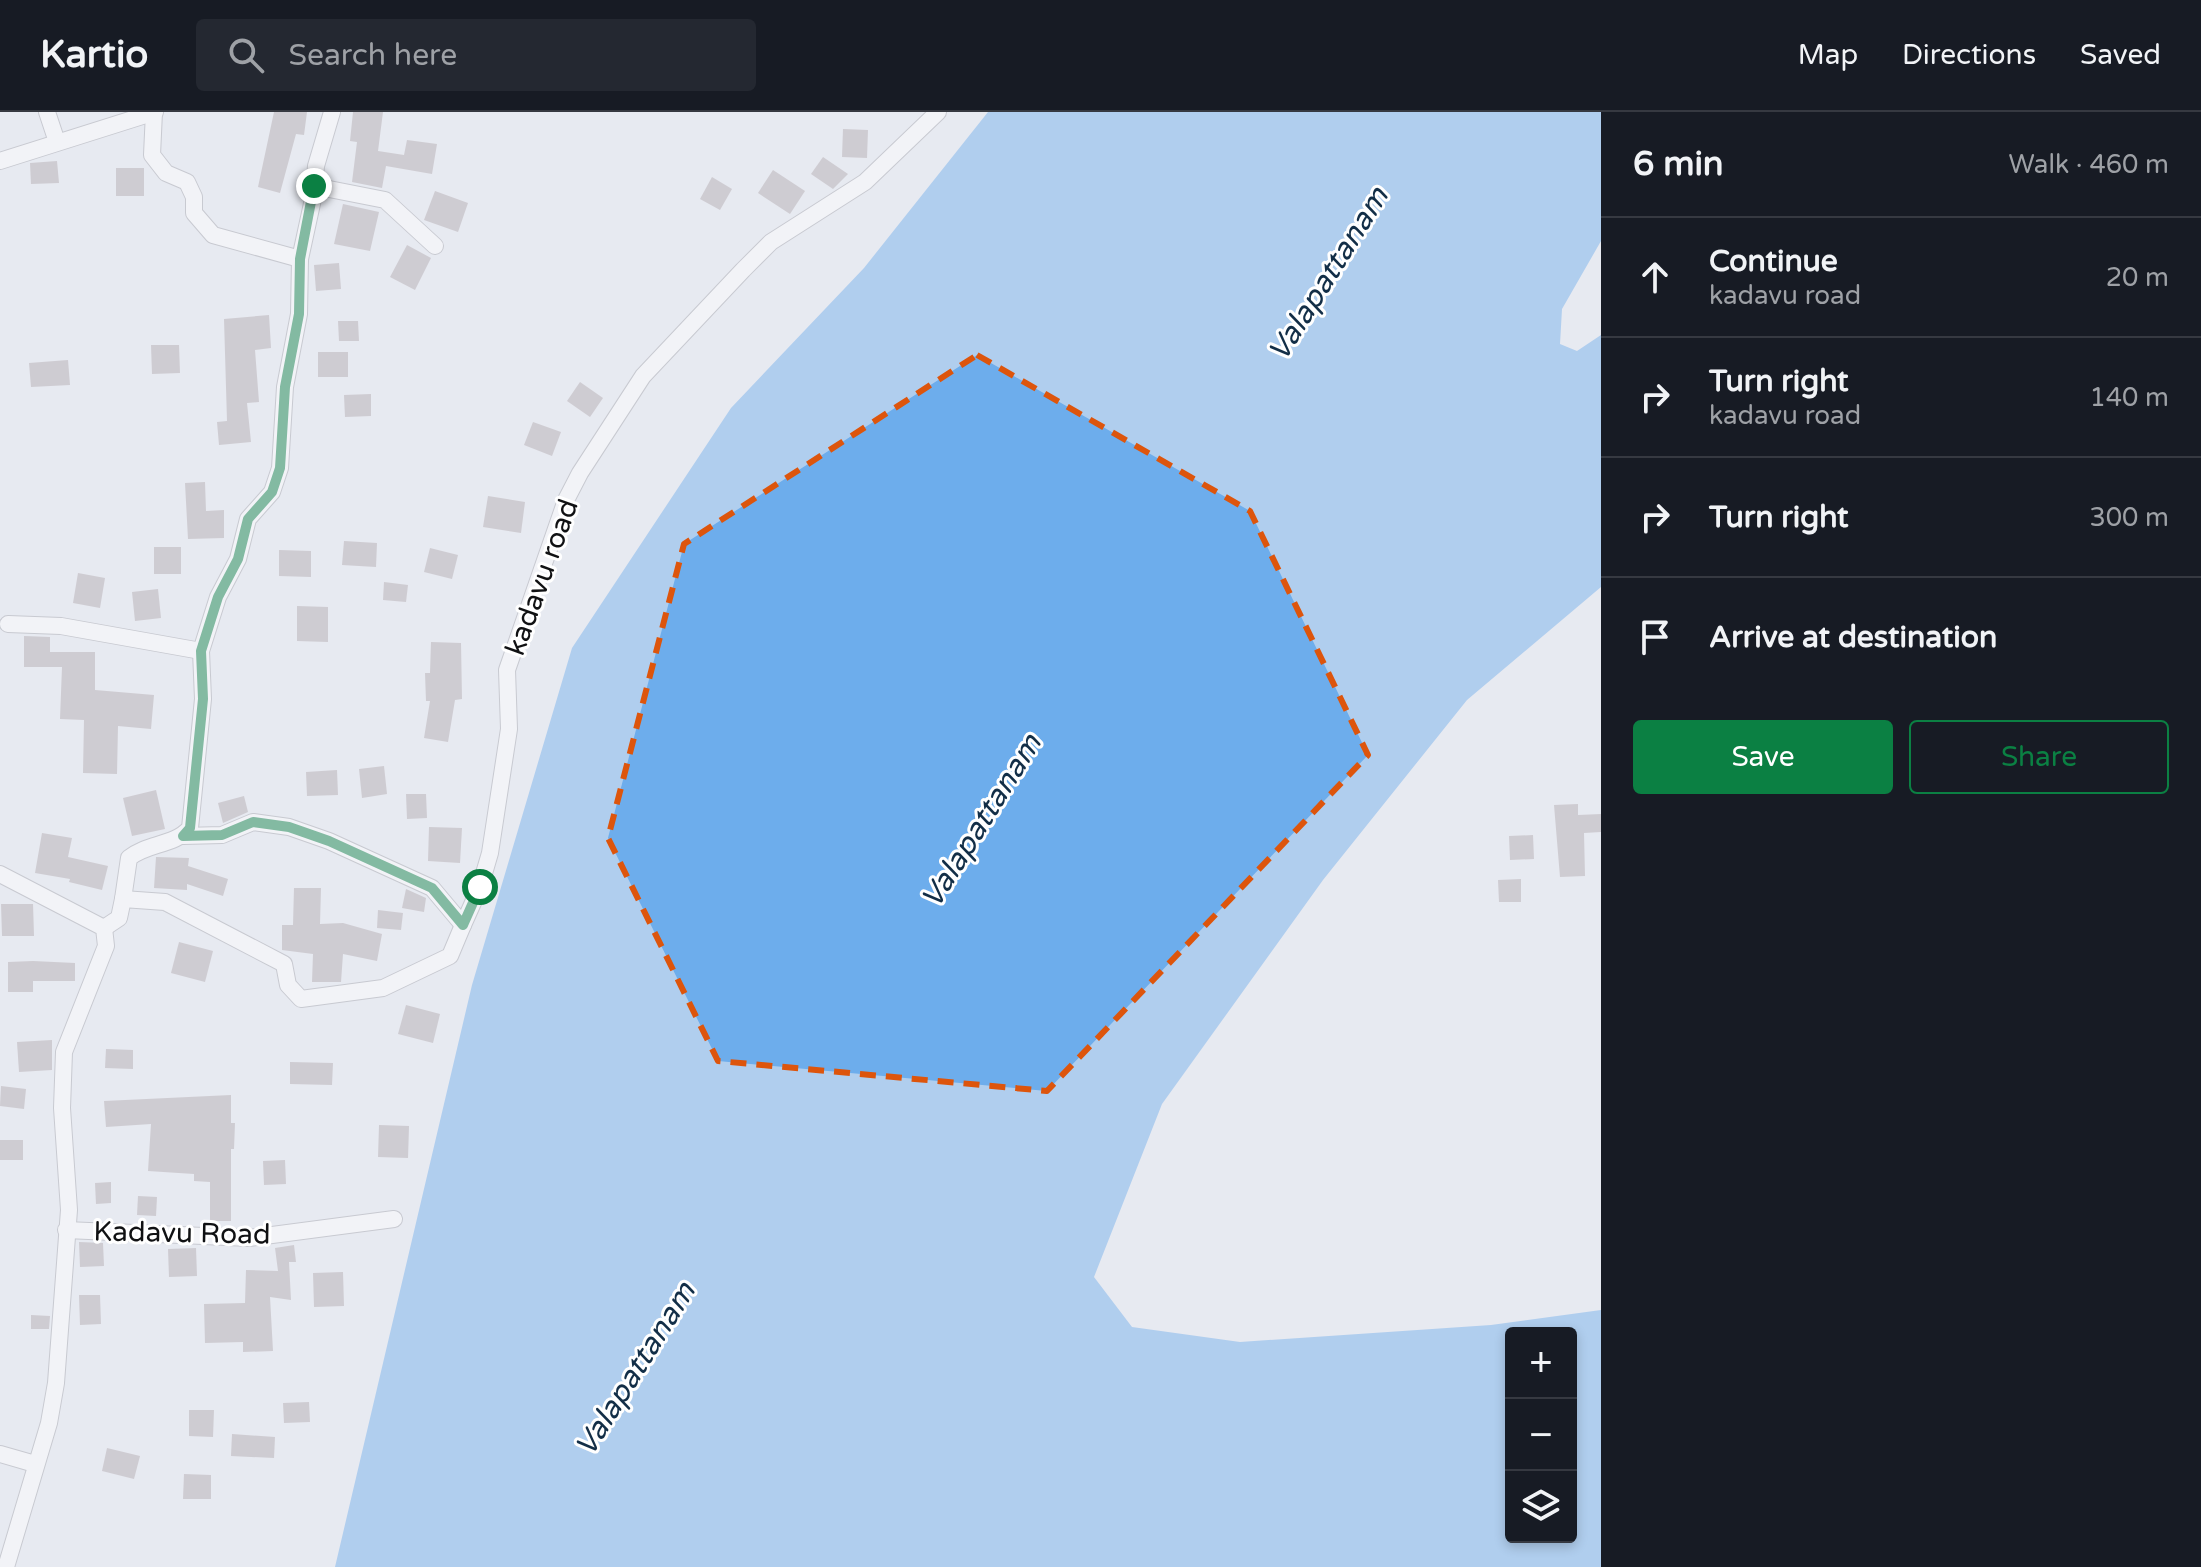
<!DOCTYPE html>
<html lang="en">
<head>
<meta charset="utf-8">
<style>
	:root { --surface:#171b24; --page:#242831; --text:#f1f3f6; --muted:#9ea1a6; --line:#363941; --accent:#0b8043 }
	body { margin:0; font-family:"Varela Round",sans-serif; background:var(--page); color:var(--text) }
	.controls { position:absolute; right:24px; bottom:24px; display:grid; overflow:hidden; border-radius:8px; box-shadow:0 4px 12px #0003 }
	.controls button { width:72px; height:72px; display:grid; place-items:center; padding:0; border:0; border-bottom:2px solid var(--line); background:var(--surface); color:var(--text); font:40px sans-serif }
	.stop { position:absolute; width:24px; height:24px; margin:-18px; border:6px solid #0b8043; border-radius:50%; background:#fff }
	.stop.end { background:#0b8043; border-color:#fff; box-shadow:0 2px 8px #0008 }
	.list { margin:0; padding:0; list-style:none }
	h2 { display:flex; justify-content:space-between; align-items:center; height:104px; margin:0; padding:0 32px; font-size:34px }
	h2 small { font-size:26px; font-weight:400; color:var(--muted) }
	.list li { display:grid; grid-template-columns:52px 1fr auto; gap:24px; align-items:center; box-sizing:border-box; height:120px; padding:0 32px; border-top:2px solid var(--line) }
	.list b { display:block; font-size:30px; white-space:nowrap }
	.list p { margin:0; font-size:26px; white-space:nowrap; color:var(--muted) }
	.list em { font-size:26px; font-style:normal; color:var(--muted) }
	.actions { display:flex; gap:16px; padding:24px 32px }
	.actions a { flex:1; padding:18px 0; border:2px solid var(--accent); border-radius:8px; text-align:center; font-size:28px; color:var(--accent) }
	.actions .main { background:var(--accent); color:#fff }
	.icon { flex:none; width:44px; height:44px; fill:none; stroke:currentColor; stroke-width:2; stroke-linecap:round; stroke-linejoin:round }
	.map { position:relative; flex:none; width:1601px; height:1455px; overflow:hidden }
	header { display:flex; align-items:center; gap:48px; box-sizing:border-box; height:112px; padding:0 40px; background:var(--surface); border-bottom:2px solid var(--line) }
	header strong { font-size:38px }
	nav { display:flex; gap:44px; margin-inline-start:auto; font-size:28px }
	.search { width:560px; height:72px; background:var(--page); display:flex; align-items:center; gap:20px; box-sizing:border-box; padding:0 28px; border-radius:8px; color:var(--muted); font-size:30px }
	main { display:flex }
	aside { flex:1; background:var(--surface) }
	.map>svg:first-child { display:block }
	.water { fill:#6dadec; fill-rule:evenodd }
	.building { fill:#b0a9ad }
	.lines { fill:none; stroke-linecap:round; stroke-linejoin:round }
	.minor-casing { stroke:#a2a4ab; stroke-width:18 }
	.minor { stroke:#fff; stroke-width:16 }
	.route { stroke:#0b8043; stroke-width:10 }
	.marked { fill:none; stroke:#dd550c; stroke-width:6; stroke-dasharray:16 10; stroke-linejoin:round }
	.labels { text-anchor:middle; stroke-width:6; stroke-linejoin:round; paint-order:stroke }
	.street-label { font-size:28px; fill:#101113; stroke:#fff }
	.water-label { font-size:30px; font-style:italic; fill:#122e47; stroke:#fff }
</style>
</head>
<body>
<header>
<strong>Kartio</strong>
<div class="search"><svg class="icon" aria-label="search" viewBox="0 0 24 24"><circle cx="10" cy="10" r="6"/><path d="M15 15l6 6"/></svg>Search here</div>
<nav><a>Map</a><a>Directions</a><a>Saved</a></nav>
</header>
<main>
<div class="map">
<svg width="1601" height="1455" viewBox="0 0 1601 1455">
	<rect width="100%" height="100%" fill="#e7eaf1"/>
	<path class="water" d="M988 0H1601V129L1562 197 1560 232 1577 239 1601 223V475L1467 588 1323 768 1162 992 1094 1165 1132 1215 1240 1230 1491 1213 1601 1198V1455H335L472 873 572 536 731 296 864 156ZM1511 1221H1571V1425H1511Z"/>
	<g class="building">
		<path d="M274 0H307L304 23 296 22 280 81 258 75Z"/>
		<path d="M353 0H383L378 39 404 43 407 28 437 32 432 62 386 54 382 76 352 70 357 30 350 29Z"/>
		<path d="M843 17 868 18 867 46 842 45Z"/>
		<path d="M823 45 848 62 833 77 811 62Z"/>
		<path d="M57 49 59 71 31 72 30 51Z"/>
		<rect x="116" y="56" width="28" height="28"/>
		<path d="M773 58 805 79 790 102 758 81Z"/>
		<path d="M712 65 732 77 720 98 700 87Z"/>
		<path d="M435 79 468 91 458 120 424 108Z"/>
		<path d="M343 92 379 100 370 139 334 132Z"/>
		<path d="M407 133 431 146 415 178 390 165Z"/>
		<path d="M339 151 341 177 316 179 314 153Z"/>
		<path d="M269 203 271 236 255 238 259 290 247 291 251 330 219 333 217 310 227 309 224 207Z"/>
		<path d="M338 209H358L359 229H339Z"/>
		<path d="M151 233H179L180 261 152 262Z"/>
		<rect x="318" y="240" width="30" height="25"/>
		<path d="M68 248 70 273 31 275 29 251Z"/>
		<path d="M580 270 603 286 590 305 567 289Z"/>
		<path d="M371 282V304L345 305 344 283Z"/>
		<path d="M533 310 561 320 552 344 524 333Z"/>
		<path d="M205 370 206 399 224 398V426L188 427 185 371Z"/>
		<path d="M488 384 525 390 521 421 483 415Z"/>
		<path d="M344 429 377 431 376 455 342 453Z"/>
		<rect x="154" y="435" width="27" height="27"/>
		<path d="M430 436 458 443 452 467 424 460Z"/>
		<path d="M279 438 311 439V465L279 464Z"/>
		<path d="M78 461 105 466 100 496 73 491Z"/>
		<path d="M384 470 408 473 406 490 383 488Z"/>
		<path d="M158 477 161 506 135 509 132 480Z"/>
		<path d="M297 494 328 495V530L297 529Z"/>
		<path d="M24 524 50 525V540H95V578L154 583 151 617 118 614 117 662 83 661 84 608 60 607 62 555H24Z"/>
		<path d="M431 530 461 531 462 587 455 588 448 630 424 626 430 589H426L425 561H430Z"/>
		<path d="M384 654 387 682 362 686 359 657Z"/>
		<path d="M337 658 338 683 307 684 306 660Z"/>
		<path d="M156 678 165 717 132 724 123 686Z"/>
		<path d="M406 682H426L427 706 407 707Z"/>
		<path d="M244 684 248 700 223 711 218 691Z"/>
		<path d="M1578 692V703L1601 702V720L1584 721 1585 764 1560 765 1554 693Z"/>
		<path d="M429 715 462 716 460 751 428 749Z"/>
		<path d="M42 721 72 726 68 745 108 754 102 778 69 770 70 767 35 761Z"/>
		<path d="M1533 723 1534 747 1510 748 1509 724Z"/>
		<path d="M156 745 189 746 188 754 228 767 223 784 187 772V778L154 776Z"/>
		<path d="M1521 767V790H1499L1498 768Z"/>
		<path d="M294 776H321L320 812 343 811 382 822 377 849 343 842 341 870H312L313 842 282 838V813H293Z"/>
		<path d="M406 777 426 786 424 800 402 796Z"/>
		<path d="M1 792H33L34 824H2Z"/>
		<path d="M378 798 403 801 401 818 377 816Z"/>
		<path d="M179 830 213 839 205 870 171 861Z"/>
		<path d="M33 849 75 851V869H33V880H8V850Z"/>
		<path d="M406 893 440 902 433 931 398 922Z"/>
		<path d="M52 928V958L19 960 17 930Z"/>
		<path d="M106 937 133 938V957L105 956Z"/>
		<path d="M290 950 333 951 332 973 290 972Z"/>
		<path d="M1 974 26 977 24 997 0 994Z"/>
		<path d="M231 983V1011H235L234 1037H231V1109H210V1070L194 1069V1062L148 1059 151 1012 106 1015 104 989Z"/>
		<path d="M379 1013 409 1014 408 1046 378 1045Z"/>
		<rect x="0" y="1028" width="23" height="20"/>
		<path d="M285 1048 286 1072 264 1073 263 1049Z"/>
		<path d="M111 1070V1091L96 1092 95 1071Z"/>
		<path d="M138 1084 157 1085 156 1104 137 1103Z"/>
		<path d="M79 1130 103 1131 104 1154 80 1155Z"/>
		<path d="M294 1133 296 1150H289L291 1188 270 1185 273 1239 243 1240V1230L205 1231 204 1192 245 1191 246 1158 278 1159 275 1136Z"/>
		<path d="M196 1136 197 1164 169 1165 168 1137Z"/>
		<path d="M343 1160 344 1194 314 1195 313 1161Z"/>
		<path d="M79 1183H100L101 1212 80 1213Z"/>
		<path d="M31 1203 50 1204 49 1217H31Z"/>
		<path d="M309 1290 310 1310 284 1311 283 1291Z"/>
		<path d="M189 1298H214L213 1325 189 1324Z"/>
		<path d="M232 1322 275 1325 274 1346 231 1344Z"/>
		<path d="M107 1336 140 1344 134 1367 102 1359Z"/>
		<path d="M184 1362 211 1363V1387H183Z"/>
	</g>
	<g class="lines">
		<g class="minor-casing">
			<g id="minor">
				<path d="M47 0 57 30"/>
				<path d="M0 49 155 0"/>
				<path d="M314 74 385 88 435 134"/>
				<path d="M300 147 313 87 316 54 332 0"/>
				<path d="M8 512 61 514 201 539"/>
				<path d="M183 724 222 723 253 710 289 715 329 729 432 776 463 813 480 775 490 741 509 617 507 558 566 388 580 361 643 264 743 158 771 130 865 70 938 0"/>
				<path d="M0 762 104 816 106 834 64 940 62 996 69 1098 56 1271 49 1311 6 1455"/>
				<path d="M123 787 129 746C147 731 174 734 190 716L203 587 201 539 218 485 238 447 248 407 272 380 280 356 285 275 299 202 300 147 213 123 194 101V85L187 70 166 61 152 43 154 0"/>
				<path d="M104 816 119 806 123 787 165 790 284 852 288 873 301 887 383 876 450 844 463 813"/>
				<path d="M66 1118 249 1126 394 1107"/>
				<path d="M0 1342 35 1352"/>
			</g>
		</g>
		<use href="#minor" class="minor"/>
	</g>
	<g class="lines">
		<path class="route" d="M314 74 300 147 299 202 285 275 280 356 272 380 248 407 238 447 218 485 201 539 203 587 190 716 183 724 222 723 253 710 289 715 329 729 432 776 463 813 480 775"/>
	</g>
	<path d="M0 0H1601V1455H0ZM977 243 1250 399 1368 643 1047 979 718 949 608 726 684 432Z" fill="#e7eaf1" fill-opacity=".55" fill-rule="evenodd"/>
	<path class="marked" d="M977 243 1250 399 1368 643 1047 979 718 949 608 726 684 432Z"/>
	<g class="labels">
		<g class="street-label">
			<text transform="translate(541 465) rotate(-70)" y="10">kadavu road</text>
			<text transform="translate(182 1120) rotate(1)" y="10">Kadavu Road</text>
		</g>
		<g class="water-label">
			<text transform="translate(1328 162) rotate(-58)" y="10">Valapattanam</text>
			<text transform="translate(981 709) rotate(-58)" y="10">Valapattanam</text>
			<text transform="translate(635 1257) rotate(-58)" y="10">Valapattanam</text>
		</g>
	</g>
</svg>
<div class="controls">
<button>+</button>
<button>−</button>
<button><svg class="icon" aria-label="layers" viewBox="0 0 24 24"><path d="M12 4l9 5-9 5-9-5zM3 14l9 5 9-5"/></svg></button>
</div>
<div class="stop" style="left:480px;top:775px"></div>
<div class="stop end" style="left:314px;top:74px"></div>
</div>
<aside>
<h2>6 min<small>Walk · 460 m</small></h2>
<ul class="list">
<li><svg class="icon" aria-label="ahead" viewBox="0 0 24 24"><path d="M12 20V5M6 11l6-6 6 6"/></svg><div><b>Continue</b><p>kadavu road</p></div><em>20 m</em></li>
<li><svg class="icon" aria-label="right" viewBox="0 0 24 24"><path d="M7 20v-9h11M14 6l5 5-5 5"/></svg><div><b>Turn right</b><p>kadavu road</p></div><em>140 m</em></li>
<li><svg class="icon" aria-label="right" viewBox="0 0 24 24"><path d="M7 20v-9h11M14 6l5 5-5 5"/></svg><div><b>Turn right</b></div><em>300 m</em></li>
<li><svg class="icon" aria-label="arrive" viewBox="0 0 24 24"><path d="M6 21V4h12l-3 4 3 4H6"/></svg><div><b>Arrive at destination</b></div></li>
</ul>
<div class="actions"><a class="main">Save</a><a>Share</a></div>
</aside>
</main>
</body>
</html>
